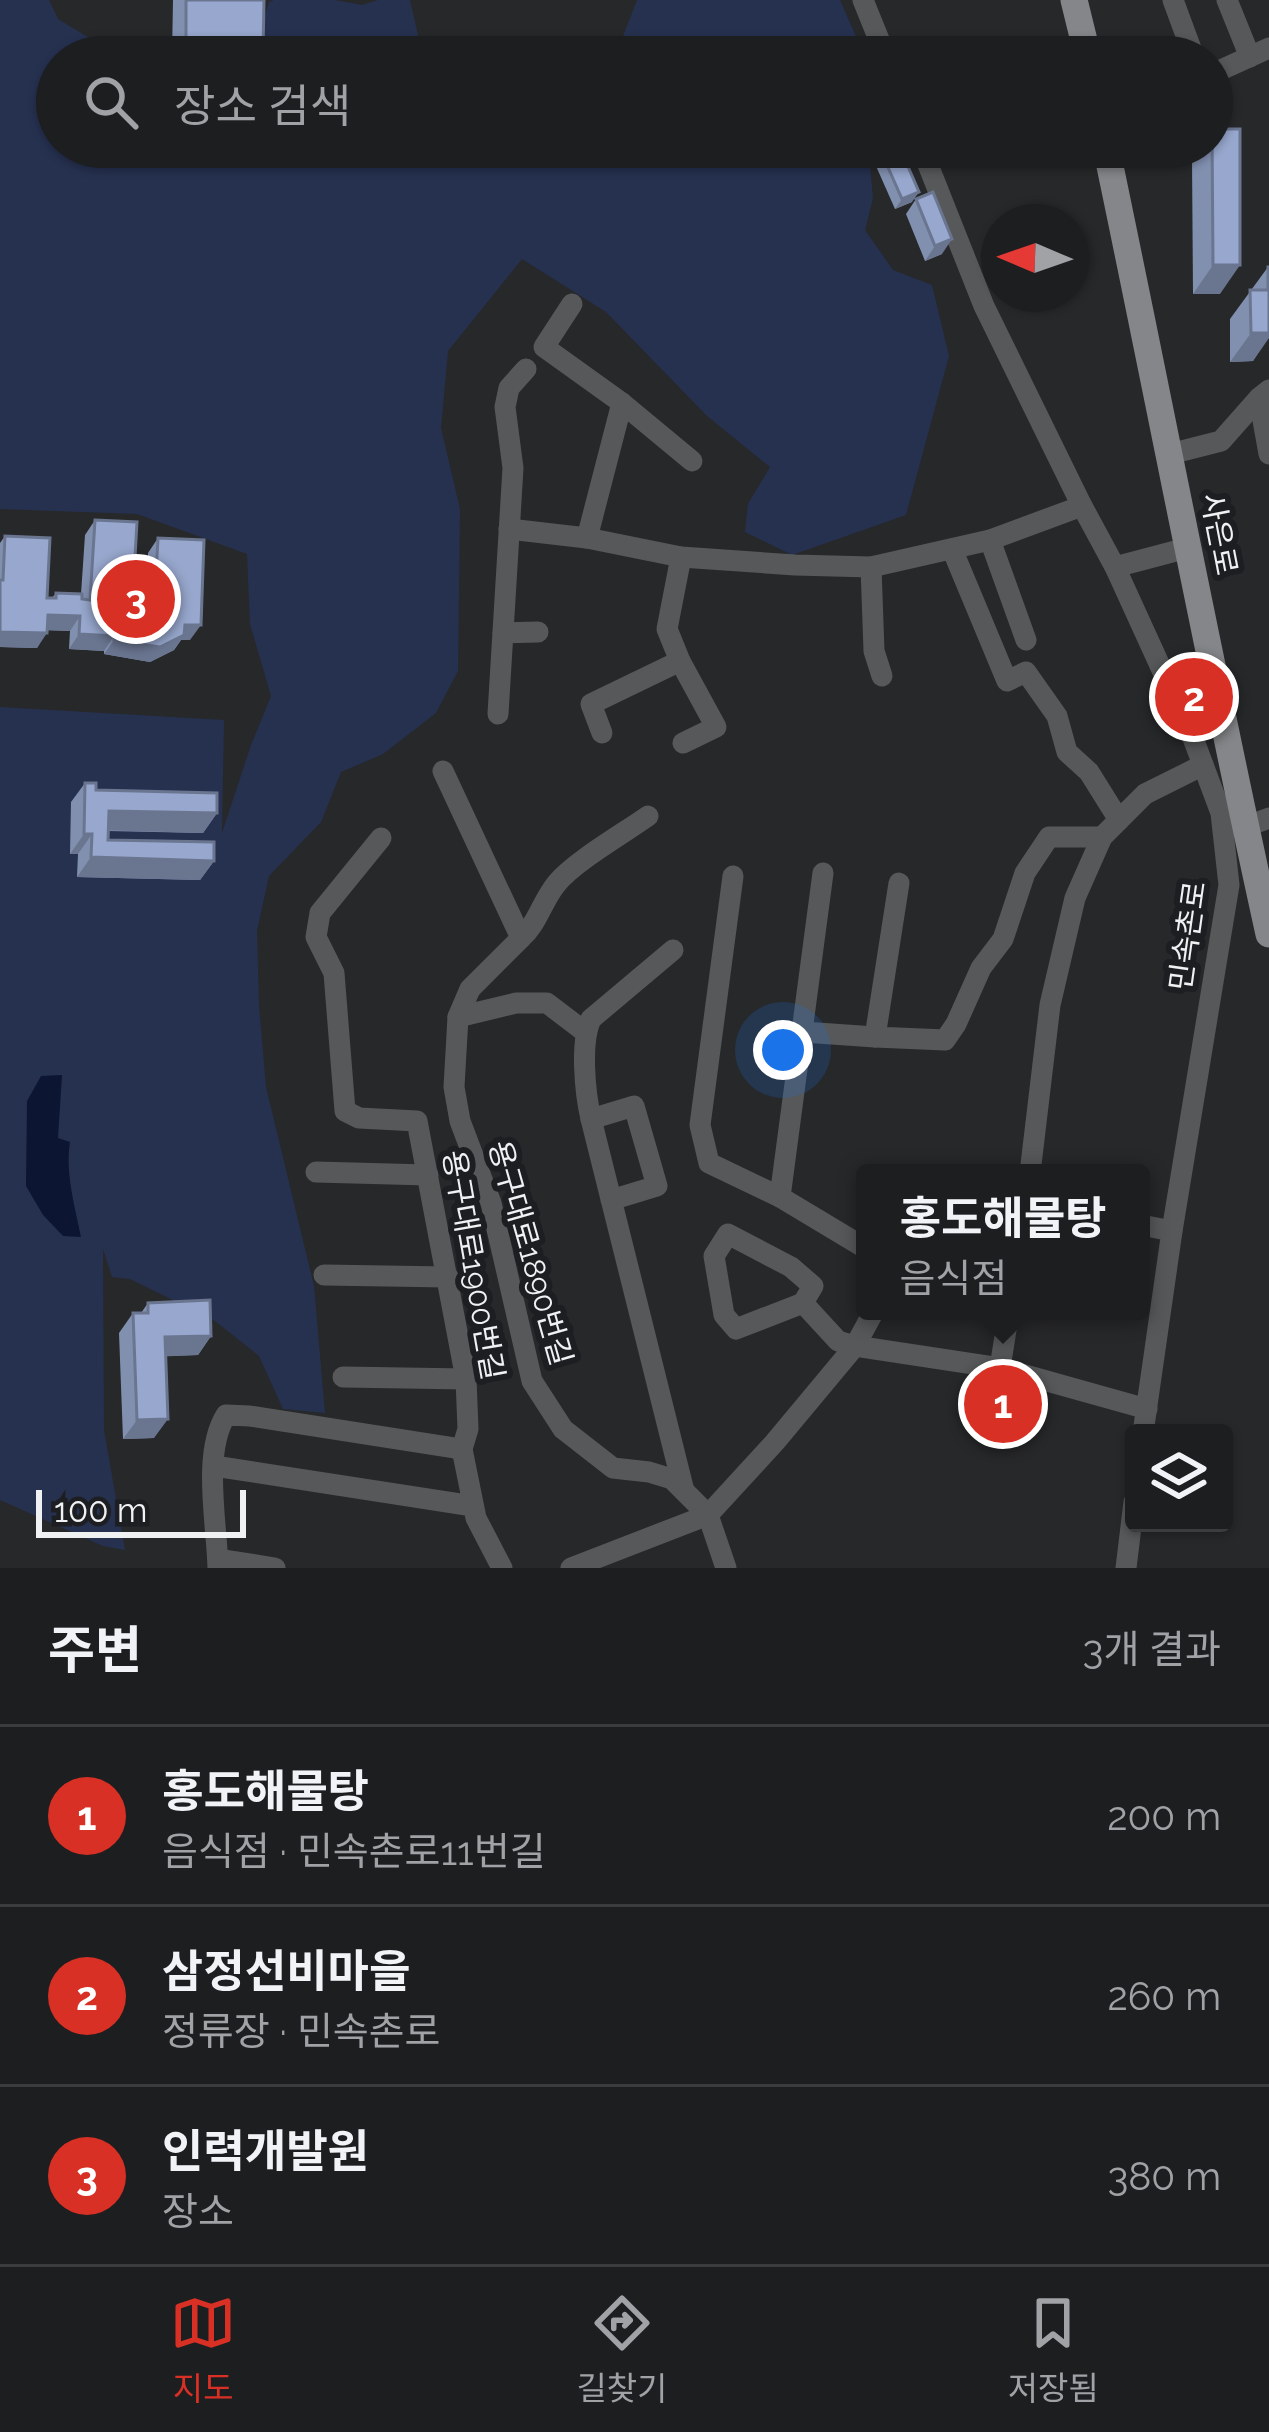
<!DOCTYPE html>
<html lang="ko">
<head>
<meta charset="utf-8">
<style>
	:root { --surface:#1d1e20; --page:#252729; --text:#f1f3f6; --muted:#a0a2a5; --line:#3b3c3e; --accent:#d93025 }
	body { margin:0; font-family:Raleway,"Noto Sans KR",sans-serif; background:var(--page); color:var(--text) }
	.controls { position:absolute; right:36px; bottom:36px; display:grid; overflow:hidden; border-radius:12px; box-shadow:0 3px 9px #0004 }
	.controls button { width:108px; height:108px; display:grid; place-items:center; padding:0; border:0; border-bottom:3px solid var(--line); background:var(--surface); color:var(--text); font:60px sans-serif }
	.compass { position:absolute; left:981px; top:204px; width:108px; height:108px; border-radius:50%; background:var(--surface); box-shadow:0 3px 9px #0004; rotate:272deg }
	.scale { position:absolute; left:36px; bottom:30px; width:210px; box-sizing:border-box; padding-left:12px; border:6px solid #f0f1f2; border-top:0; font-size:33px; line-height:42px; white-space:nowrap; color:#f0f1f2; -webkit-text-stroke:9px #1d1e21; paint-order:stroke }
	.you { position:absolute; left:783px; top:1050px; width:42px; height:42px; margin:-30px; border:9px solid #fff; border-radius:50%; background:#1a73e8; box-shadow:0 0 0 18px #1a73e833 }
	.badge { display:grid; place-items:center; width:78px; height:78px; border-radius:50%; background:var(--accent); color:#fff; font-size:39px; font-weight:700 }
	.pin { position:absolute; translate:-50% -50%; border:6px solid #fff; box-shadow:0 3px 12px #0006 }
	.popup { position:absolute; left:856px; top:1164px; width:294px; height:156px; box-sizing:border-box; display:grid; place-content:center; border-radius:12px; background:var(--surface); filter:drop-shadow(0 3px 9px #0005); font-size:39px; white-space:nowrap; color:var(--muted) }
	.popup b { font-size:45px; color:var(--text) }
	.popup::after { content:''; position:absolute; left:50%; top:100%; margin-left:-24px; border:24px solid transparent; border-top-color:var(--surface) }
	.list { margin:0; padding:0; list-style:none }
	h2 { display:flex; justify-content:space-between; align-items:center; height:156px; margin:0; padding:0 48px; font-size:51px }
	h2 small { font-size:39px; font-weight:400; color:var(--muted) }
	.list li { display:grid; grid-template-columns:78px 1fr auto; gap:36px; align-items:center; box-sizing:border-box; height:180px; padding:0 48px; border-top:3px solid var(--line) }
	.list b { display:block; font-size:45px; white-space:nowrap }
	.list p { margin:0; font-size:39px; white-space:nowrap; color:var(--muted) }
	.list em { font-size:39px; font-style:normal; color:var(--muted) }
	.icon { flex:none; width:66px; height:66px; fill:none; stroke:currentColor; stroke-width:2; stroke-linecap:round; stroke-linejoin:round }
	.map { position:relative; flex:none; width:1269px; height:1568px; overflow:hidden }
	.search { position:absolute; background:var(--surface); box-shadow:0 3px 9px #0004; left:36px; right:36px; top:36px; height:132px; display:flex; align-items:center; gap:30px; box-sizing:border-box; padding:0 42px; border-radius:66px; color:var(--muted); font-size:45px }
	.sheet { height:696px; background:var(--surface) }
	nav { display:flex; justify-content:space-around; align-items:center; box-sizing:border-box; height:168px; border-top:3px solid var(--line); background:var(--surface); font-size:33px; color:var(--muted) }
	nav a { display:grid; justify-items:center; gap:6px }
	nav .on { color:var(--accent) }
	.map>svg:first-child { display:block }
	.green { fill:#263150 }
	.water { fill:#0c1532 }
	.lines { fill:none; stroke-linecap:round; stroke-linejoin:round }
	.minor { stroke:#575859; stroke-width:21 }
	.major { stroke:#858689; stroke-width:27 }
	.wall { fill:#8290b0 }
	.shaded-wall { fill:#6a7590 }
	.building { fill:#97a7cd; stroke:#6a7590; stroke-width:3 }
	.labels { text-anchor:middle; stroke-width:12; stroke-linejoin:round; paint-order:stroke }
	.street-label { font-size:30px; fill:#f0f1f2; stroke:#1d1e21 }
</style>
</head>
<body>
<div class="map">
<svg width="1269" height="1568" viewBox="0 0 1269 1568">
	<rect width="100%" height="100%" fill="#27282a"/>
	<g class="green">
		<path d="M0 0H49L58 19 121 57H57V147H886L870 165 873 198 865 230 893 270 932 285 949 356 906 515 792 555 745 532 748 504 770 467 707 416 606 312 522 259 448 351 441 428 460 509 458 671 436 713 383 754 341 772 321 822 269 876 257 931 259 1005 266 1087 314 1286 325 1413 283 1409 259 1356 215 1321 130 1279 112 1277 103 1249 104 1430 125 1550 103 1546 0 1500V707L224 720 222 833 251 745 271 696 250 624 247 554 137 514 0 509Z"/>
		<path d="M274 0H335L362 5 378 0H410L423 57H260L257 42 269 2Z"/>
		<path d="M637 0H840L865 57H615Z"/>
	</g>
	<path class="water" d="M62 1075 58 1138 70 1142C65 1173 75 1206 81 1237L63 1236 43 1215 26 1186 27 1101 41 1076Z"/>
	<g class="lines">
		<g class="minor">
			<path d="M863 0 886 57"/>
			<path d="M1173 0 1194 57"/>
			<path d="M1227 0 1250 57"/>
			<path d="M1212 74 1269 48"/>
			<path d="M921 147 984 306 1082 506 1115 567 1193 738 1221 813 1229 885 1172 1231 1143 1433"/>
			<path d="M572 304 544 347 622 403 692 461"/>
			<path d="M1259 398 1269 454"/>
			<path d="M1170 454 1221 441 1259 398 1269 390"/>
			<path d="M509 529 587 538 681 557 795 565 871 567 990 540 1082 506"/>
			<path d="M587 538 622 403"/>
			<path d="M990 540 1026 640"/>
			<path d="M952 549 1007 681 1026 672 1057 716 1067 752 1089 772 1119 820"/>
			<path d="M681 557 667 629 680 661 716 727 683 743"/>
			<path d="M871 567 874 651 882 676"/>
			<path d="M1115 567 1187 548"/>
			<path d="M503 633 538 632"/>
			<path d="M498 714 513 468 505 407 509 388 526 369"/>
			<path d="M602 733 591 704 680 661"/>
			<path d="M443 771 521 938 470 989 458 1017 454 1087 460 1121 491 1203 532 1381 563 1429 613 1468 649 1472 672 1479 708 1515 726 1568"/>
			<path d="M1245 827 1269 818"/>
			<path d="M381 838 320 913 316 937 334 973 345 1111 359 1118 417 1121 466 1379 468 1429 462 1449 476 1518 502 1568"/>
			<path d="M823 873 780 1197 865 1248"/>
			<path d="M733 876 700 1125 709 1163 780 1197"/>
			<path d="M899 883 875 1037 945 1040 956 1024 981 968 1003 939 1025 873 1049 837H1102"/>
			<path d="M521 938C538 923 542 901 557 883 574 862 624 833 648 816"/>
			<path d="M458 1017 516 1003H547L585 1032"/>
			<path d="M803 1032 875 1037"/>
			<path d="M591 1119C585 1093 580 1042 591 1019L673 950"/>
			<path d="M316 1172 428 1175"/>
			<path d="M1030 1173 1050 1005 1075 898 1102 837 1145 794 1203 765"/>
			<path d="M611 1200 657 1186 634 1106 591 1119 684 1491"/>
			<path d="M1141 1225 1172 1231"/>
			<path d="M324 1275 448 1277"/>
			<path d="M874 1311 855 1346 1000 1368"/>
			<path d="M1009 1311 1000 1368 1147 1409"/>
			<path d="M343 1377 466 1379"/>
			<path d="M214 1466 473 1506"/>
			<path d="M218 1559 275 1568"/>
			<path d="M218 1568C217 1524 202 1453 226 1415L250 1416 462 1449"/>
			<path d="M571 1568 708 1515 775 1442 855 1346 838 1341 803 1303 736 1329 724 1315 714 1256 728 1234 791 1267 813 1286 803 1303"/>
			<path d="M1126 1568 1134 1502"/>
		</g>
		<g class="major">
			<path d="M1074 0 1088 57"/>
			<path d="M1106 147C1161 409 1211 672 1269 934"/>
		</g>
	</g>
	<g class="wall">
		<path d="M173 0H264L259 57H172Z"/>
		<path d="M1200 147H1212L1220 294H1193L1192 158Z"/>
		<path d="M883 156 912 202 895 209 876 166Z"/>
		<path d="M916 199 942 254 925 261 906 214Z"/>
		<path d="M1268 267 1269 333 1253 361 1230 362V319Z"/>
		<path d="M95 520 134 575H147L148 553 158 538 190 640H181L174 650 150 662 104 654V651L69 649 70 631 47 630 37 648 0 647V543L5 536 47 598H52L56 593 81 594 85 535Z"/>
		<path d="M85 783 96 790 217 813 203 833 108 831V840L214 861 200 880 77 877 78 854H70L71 802Z"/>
		<path d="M148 1303 211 1336 198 1355 166 1356 154 1438 123 1439 119 1333 133 1313H141Z"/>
	</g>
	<g class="shaded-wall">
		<path d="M186 44 263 51 259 57H177Z"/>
		<path d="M919 192 912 202 895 209 902 199Z"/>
		<path d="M952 239 942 254 925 261 935 246Z"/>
		<path d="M1213 265H1240L1220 294H1193Z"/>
		<path d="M1251 333H1269V338L1253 361 1230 362Z"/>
		<path d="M48 615 80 616 70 631 38 630Z"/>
		<path d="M185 625H201L190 640H181L174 650 150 662 104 654 114 640Z"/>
		<path d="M0 632 47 633 37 648 0 647Z"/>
		<path d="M79 634 114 636 104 651 69 649Z"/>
		<path d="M109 811 217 813 203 833 95 830Z"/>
		<path d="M84 834H92L78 854H70Z"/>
		<path d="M91 857 214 861 200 880 77 877Z"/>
		<path d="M211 1336 198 1355 151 1357 165 1337Z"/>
		<path d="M168 1419 154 1438 123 1439 137 1420Z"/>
	</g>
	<g class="building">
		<path d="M186 0H264L263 51 186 44Z"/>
		<path d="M1212 129H1240V265H1213Z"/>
		<path d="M900 148 919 192 902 199 883 156Z"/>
		<path d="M933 192 952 239 935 246 916 199Z"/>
		<path d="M1268 267H1269V333H1251L1250 290H1268Z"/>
		<path d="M95 520 137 522 134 575H156L158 538 204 540 201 625H185L184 635 160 647 114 640V636L79 634 80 616 48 615 47 633 0 632V580H3L5 536 50 538 47 598H56V593L82 594V599L90 600Z"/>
		<path d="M85 783H96V790L217 793V813L109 811 108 840 214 842V861L91 857 92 834H84Z"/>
		<path d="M210 1300 211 1336 165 1337 168 1419 137 1420 133 1313H148V1303Z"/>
	</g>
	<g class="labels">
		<g class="street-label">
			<text transform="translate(1219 534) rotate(79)" y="10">사은로</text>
			<text transform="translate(1188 936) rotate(-82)" y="10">민속촌로</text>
			<text transform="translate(530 1253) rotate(74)" y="10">용구대로1890번길</text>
			<text transform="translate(473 1265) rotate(80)" y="10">용구대로1900번길</text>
		</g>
	</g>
</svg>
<div class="controls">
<button><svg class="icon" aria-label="layers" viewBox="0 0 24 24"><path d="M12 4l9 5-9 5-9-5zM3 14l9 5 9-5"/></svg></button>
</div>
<svg class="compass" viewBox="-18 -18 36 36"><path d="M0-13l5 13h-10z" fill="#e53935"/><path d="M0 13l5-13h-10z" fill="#a0a2a5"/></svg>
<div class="scale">100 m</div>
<div class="you"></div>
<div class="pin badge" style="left:1003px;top:1404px">1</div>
<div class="popup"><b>홍도해물탕</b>음식점</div>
<div class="pin badge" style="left:1194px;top:697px">2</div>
<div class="pin badge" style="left:136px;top:599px">3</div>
<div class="search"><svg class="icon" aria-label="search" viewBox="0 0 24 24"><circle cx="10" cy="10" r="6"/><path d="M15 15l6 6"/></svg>장소 검색</div>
</div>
<section class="sheet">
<h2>주변<small>3개 결과</small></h2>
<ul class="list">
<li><span class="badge">1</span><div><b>홍도해물탕</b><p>음식점 · 민속촌로11번길</p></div><em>200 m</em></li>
<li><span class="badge">2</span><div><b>삼정선비마을</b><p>정류장 · 민속촌로</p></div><em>260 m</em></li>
<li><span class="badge">3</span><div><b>인력개발원</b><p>장소</p></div><em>380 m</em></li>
</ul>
</section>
<nav>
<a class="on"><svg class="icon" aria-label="map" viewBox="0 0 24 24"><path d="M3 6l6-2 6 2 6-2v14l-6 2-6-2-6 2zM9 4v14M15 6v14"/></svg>지도</a>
<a><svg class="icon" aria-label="directions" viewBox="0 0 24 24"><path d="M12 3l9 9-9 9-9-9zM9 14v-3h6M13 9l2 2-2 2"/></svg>길찾기</a>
<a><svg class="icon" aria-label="saved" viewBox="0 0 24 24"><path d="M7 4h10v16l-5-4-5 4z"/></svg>저장됨</a>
</nav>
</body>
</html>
